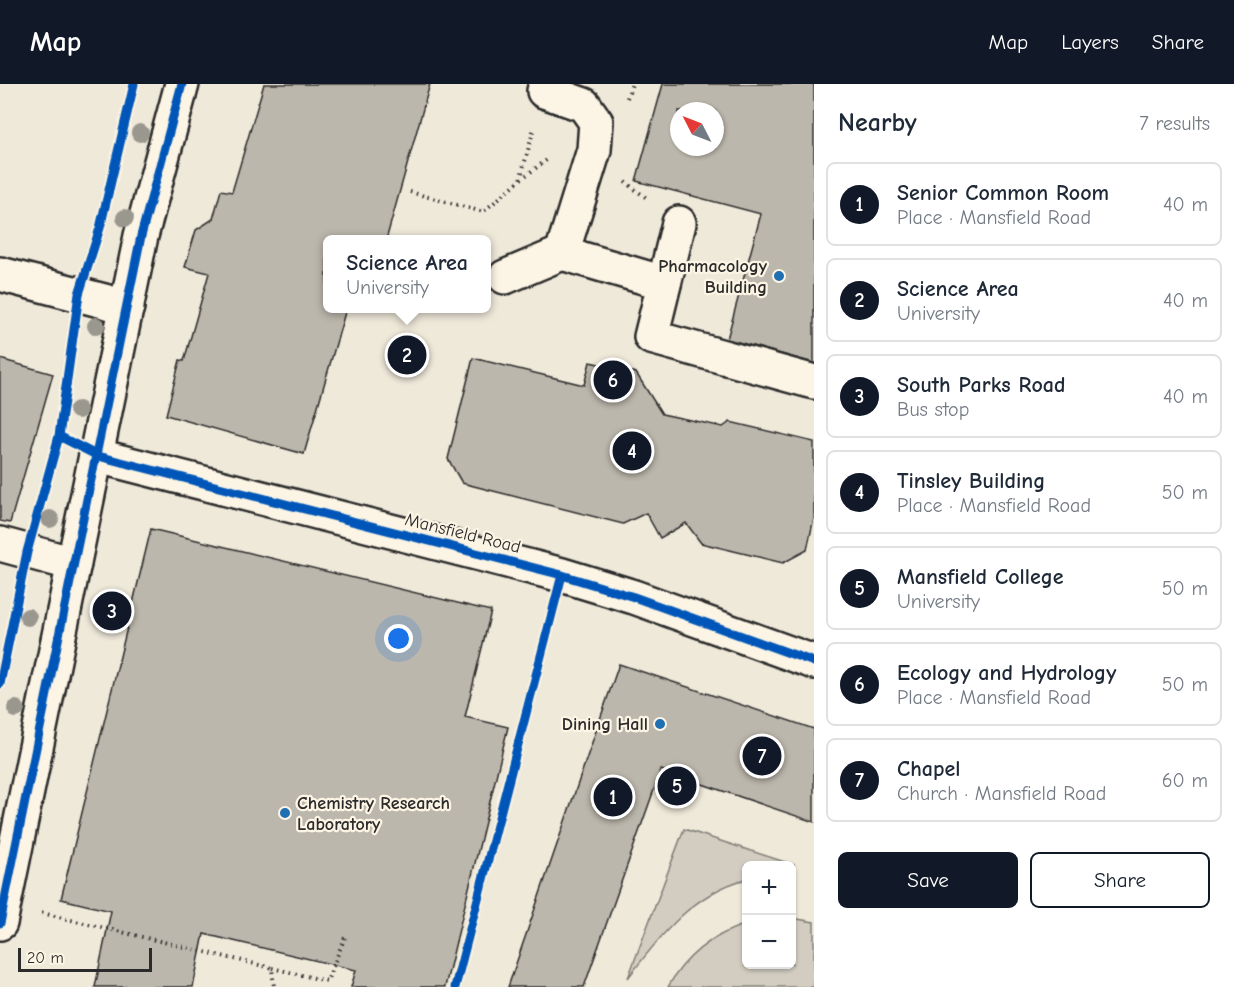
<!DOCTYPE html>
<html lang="en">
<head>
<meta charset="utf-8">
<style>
	:root { --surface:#fff; --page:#f2f2f3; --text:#1f2937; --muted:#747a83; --line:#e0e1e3; --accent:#111827 }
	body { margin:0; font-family:"Comic Neue",sans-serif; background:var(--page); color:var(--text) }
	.controls { position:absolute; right:18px; bottom:18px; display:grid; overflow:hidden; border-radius:9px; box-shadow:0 2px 4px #0004 }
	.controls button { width:54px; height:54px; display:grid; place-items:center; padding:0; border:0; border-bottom:2px solid var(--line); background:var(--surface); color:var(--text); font:30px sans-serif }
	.compass { position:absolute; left:670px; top:18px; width:54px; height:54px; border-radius:50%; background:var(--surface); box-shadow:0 2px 4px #0004; rotate:312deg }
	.scale { position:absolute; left:18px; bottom:15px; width:134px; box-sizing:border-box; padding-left:6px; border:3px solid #2b2b2b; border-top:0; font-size:16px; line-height:21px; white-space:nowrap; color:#2b2b2b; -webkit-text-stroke:4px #fcf5e5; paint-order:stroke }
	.you { position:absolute; left:399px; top:555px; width:21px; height:21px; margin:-15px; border:4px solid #fff; border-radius:50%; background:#1a73e8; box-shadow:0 0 0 9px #1a73e833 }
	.badge { display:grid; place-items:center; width:39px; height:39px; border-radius:50%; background:var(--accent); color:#fff; font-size:20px; font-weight:700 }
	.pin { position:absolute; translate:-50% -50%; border:3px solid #fff; box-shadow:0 2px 6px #0006 }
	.popup { position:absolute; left:323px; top:151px; width:168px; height:78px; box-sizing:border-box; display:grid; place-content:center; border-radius:9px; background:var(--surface); filter:drop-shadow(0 2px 4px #0005); font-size:20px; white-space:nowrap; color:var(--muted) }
	.popup b { font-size:22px; color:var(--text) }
	.popup::after { content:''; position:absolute; left:50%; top:100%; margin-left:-12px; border:12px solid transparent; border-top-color:var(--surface) }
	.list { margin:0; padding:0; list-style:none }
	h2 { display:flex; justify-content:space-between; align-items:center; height:78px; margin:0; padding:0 24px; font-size:26px }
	h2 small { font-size:20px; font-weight:400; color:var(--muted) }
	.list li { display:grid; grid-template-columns:39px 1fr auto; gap:18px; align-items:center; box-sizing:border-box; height:84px; margin:0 12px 12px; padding:0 12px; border:2px solid var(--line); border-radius:9px }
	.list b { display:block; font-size:22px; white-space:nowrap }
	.list p { margin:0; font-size:20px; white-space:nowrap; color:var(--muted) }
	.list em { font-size:20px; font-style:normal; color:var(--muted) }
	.actions { display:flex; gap:12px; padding:18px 24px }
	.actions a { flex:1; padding:14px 0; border:2px solid var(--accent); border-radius:9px; text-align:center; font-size:21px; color:var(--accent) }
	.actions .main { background:var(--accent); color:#fff }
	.map { position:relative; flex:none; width:814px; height:903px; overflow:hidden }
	header { display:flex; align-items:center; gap:36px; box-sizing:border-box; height:84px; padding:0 30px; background:var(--accent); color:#fff }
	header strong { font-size:28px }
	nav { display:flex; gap:33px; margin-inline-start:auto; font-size:21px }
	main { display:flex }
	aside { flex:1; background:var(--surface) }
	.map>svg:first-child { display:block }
	.green { fill:#d2cdc0; stroke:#7e7c76; stroke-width:1.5 }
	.building { fill:#bcb7ac; stroke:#2b2b2b; stroke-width:1.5; fill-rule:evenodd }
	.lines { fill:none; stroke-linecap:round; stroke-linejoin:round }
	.minor-casing { stroke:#2b2b2b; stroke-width:38 }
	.path { stroke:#2b2b2b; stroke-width:4; stroke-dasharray:1.5 4.5; stroke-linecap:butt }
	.minor { stroke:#fcf5e5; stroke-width:33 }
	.cycleway-casing { stroke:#fcf5e5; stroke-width:13 }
	.cycleway { stroke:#0057b8; stroke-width:9 }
	.tree { fill:#9a978e }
	.poi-dot { fill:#1f6fb2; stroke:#fcf5e5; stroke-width:2 }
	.labels { text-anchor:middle; stroke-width:4.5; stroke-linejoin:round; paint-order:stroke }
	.poi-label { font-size:18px; font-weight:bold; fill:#2b2b2b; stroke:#fcf5e5; text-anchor:end }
	.street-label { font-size:18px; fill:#2b2b2b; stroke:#fcf5e5 }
</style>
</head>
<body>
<header>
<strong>Map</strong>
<nav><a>Map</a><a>Layers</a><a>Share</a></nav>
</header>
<main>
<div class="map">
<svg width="814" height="903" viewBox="0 0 814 903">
	<rect width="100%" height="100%" fill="#efe9da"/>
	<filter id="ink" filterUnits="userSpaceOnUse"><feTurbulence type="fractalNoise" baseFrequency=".0167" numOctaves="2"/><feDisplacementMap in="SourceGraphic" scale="12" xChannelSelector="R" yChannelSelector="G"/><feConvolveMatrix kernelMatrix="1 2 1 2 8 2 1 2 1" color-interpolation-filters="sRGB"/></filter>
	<g filter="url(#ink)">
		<g class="green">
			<path d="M684 745 794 781 792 786V782H746V795C693 809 660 852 628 894Z"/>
			<path d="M792 834 814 838V903H668C685 872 713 851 746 840V880H792Z"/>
		</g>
		<g class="building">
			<path d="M264 0H430L386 156H327V225H346L304 370 166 331 180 276 184 277 209 189 185 183 196 146 213 135 221 106 232 108Z"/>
			<path d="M663 0H814V279L727 255 761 130 636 97ZM679 27H715V63H679Z"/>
			<path d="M473 274 584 301 590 278 636 289 662 330 723 343 730 338 814 358V434L807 466 783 479 701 459 686 439 660 454 646 429 623 440 462 399 448 375Z"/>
			<path d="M0 275 53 290 10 439 0 437Z"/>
			<path d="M151 445 491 527 465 633 508 643 445 903H351L356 886 204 850 193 903H95L111 827 61 815Z"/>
			<path d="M619 580 814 645V738L661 686 584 903H508Z"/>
		</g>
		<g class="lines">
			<g class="minor-casing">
				<g id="minor">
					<path d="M544 7 584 21 596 38 594 66 562 169 664 199"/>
					<path d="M679 139 651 253 814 298"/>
					<path d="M0 190 127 223"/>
					<path d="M505 193 562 169"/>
					<path d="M98 372 562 491 634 513 814 578"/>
					<path d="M0 460 74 480"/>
					<path d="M0 839 141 152 182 0"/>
				</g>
			</g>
			<g class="path">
				<path d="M627 14 632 0"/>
				<path d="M521 95 548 75"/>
				<path d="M625 98 648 115"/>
				<path d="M410 108 483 128 520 96 534 44"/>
				<path d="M42 829 272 884 274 903"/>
				<path d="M272 884 327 897 345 853"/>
			</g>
			<use href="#minor" class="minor"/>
			<g class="cycleway-casing">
				<g id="cycleway">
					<path d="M59 352 98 372 562 491 634 513 814 578"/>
					<path d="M0 600 27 468 59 352 79 210 100 144 134 0"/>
					<path d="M0 839 141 152 182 0"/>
					<path d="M455 903 562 491"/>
				</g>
			</g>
			<use href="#cycleway" class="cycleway"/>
		</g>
		<g class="tree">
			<circle cx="140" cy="49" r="9"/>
			<circle cx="125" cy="134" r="9"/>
			<circle cx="96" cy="242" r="9"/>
			<circle cx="78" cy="326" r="9"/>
			<circle cx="50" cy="435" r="9"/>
			<circle cx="28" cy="533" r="9"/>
			<circle cx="16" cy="625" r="9"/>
		</g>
	</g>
	<g class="poi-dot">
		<circle cx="779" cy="192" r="6"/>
		<circle cx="660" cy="640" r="6"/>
		<circle cx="285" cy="729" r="6"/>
	</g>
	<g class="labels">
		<g class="poi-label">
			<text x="767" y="188">Pharmacology<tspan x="767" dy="21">Building</tspan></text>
			<text x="648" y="646">Dining Hall</text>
			<text x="297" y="725" text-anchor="start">Chemistry Research<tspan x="297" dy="21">Laboratory</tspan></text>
		</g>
		<g class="street-label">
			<text transform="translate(463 449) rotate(14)" y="6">Mansfield Road</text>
		</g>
	</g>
</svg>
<div class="controls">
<button>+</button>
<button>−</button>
</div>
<svg class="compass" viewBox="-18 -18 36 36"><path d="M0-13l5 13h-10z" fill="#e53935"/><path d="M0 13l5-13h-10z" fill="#747a83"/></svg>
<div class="scale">20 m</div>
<div class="you"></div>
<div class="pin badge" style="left:613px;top:713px">1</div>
<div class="pin badge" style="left:407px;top:271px">2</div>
<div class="popup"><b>Science Area</b>University</div>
<div class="pin badge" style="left:112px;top:527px">3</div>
<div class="pin badge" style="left:632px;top:367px">4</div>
<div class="pin badge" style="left:677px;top:702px">5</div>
<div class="pin badge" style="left:613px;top:296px">6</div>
<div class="pin badge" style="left:762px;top:672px">7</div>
</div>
<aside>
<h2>Nearby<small>7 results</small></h2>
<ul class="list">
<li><span class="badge">1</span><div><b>Senior Common Room</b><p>Place · Mansfield Road</p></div><em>40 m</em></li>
<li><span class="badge">2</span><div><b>Science Area</b><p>University</p></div><em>40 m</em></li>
<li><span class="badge">3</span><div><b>South Parks Road</b><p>Bus stop</p></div><em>40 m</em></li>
<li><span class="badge">4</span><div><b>Tinsley Building</b><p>Place · Mansfield Road</p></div><em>50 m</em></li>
<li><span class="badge">5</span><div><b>Mansfield College</b><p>University</p></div><em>50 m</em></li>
<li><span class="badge">6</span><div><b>Ecology and Hydrology</b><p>Place · Mansfield Road</p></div><em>50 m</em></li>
<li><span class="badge">7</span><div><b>Chapel</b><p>Church · Mansfield Road</p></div><em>60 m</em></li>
</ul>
<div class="actions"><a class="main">Save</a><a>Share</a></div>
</aside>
</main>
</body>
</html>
